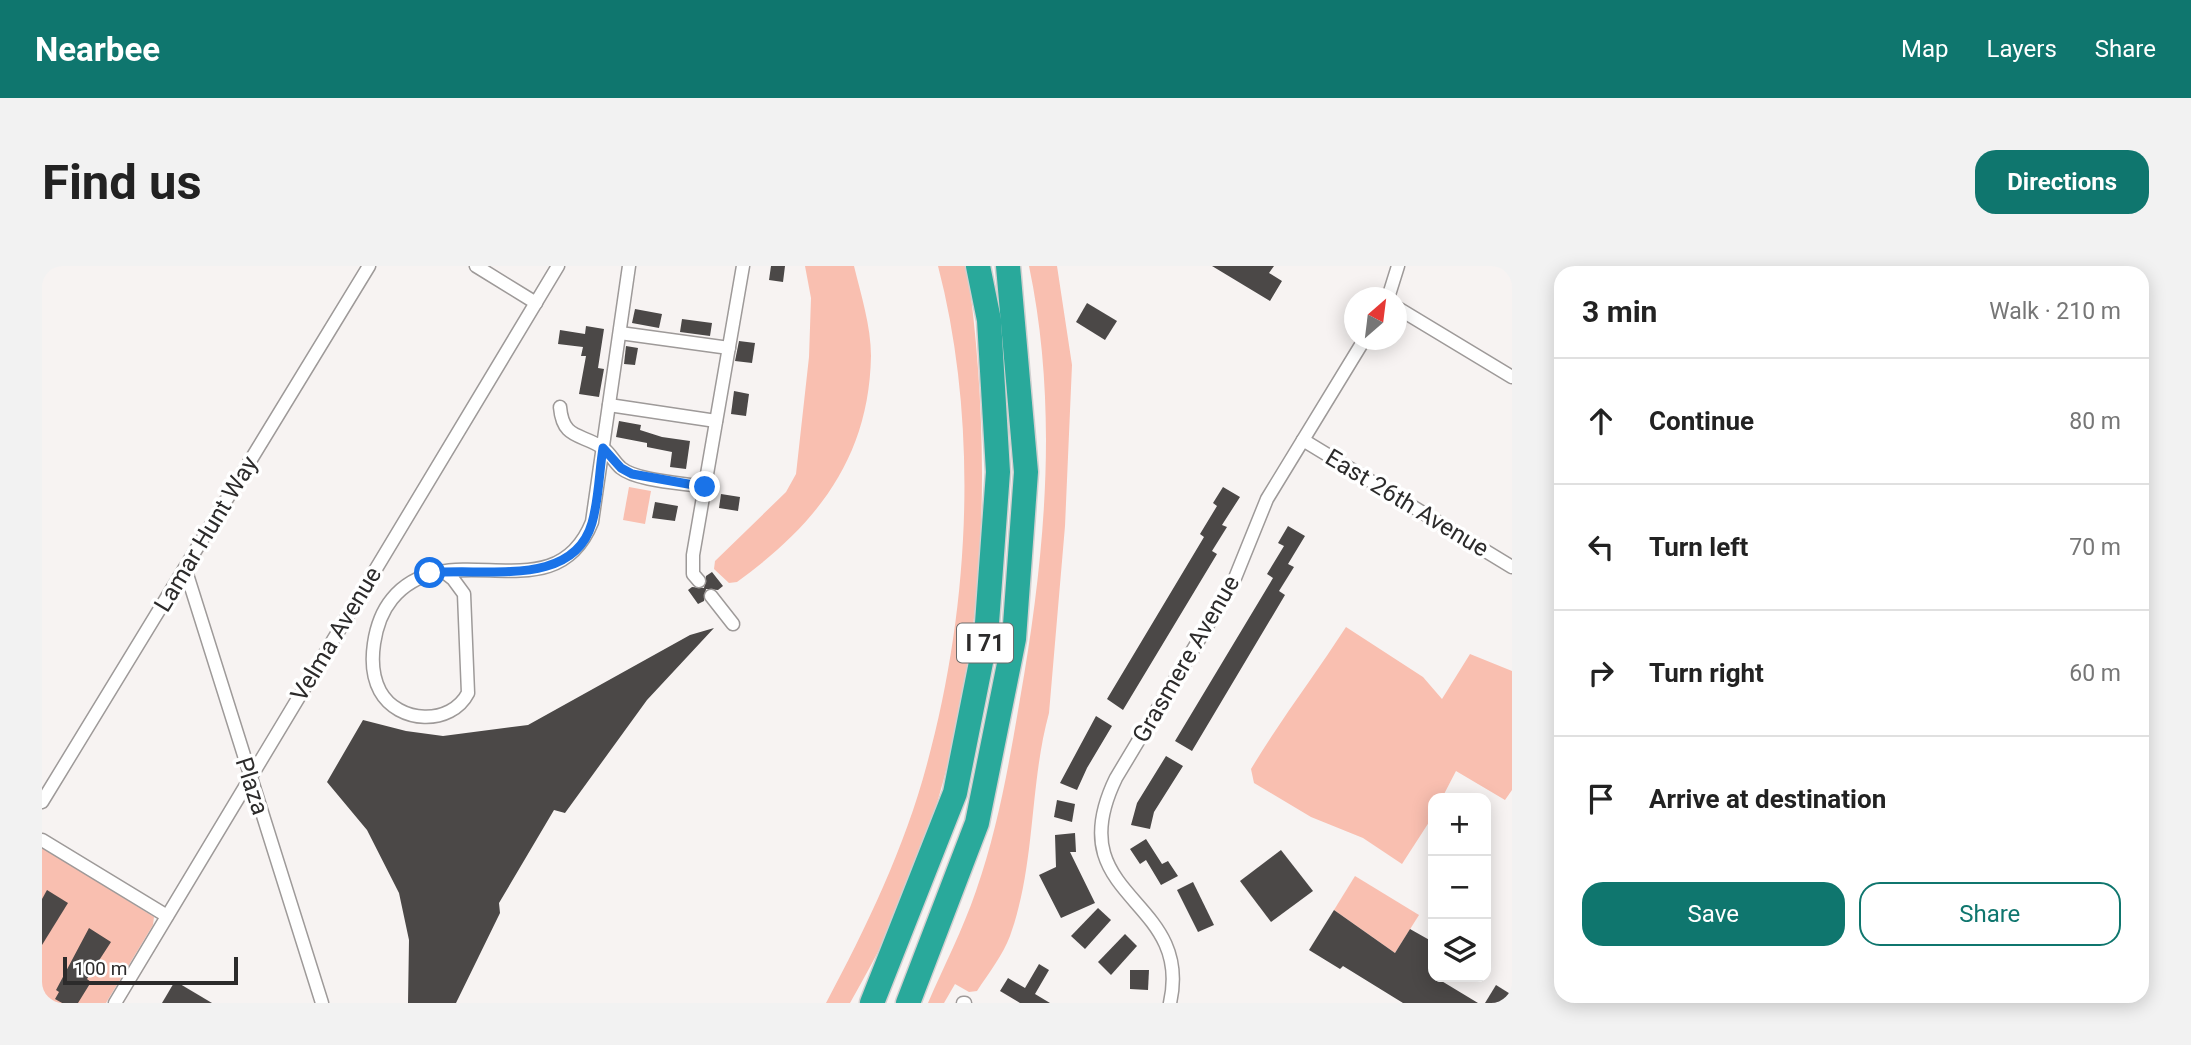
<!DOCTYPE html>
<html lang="en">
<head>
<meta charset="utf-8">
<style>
	:root { --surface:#fff; --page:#f2f2f2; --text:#222; --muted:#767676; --line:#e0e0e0; --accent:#0f766e }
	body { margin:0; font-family:Roboto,sans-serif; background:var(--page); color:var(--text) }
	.controls { position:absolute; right:21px; bottom:21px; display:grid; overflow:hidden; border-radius:14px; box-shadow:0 4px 18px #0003 }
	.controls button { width:63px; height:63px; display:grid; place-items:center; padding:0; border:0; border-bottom:2px solid var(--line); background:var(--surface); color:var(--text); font:35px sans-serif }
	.compass { position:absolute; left:1302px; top:21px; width:63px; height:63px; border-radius:50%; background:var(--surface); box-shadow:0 4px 18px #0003; rotate:28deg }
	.scale { position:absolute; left:21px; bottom:18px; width:175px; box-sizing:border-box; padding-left:7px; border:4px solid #2c2b2b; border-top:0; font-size:19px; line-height:24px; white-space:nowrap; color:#2c2b2b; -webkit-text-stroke:5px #fff; paint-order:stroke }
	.stop { position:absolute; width:21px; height:21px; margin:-16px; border:5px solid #1a73e8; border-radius:50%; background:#fff }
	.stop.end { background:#1a73e8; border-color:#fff; box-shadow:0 2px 7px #0008 }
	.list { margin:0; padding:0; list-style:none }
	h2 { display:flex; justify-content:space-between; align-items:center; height:91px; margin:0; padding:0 28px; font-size:30px }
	h2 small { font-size:23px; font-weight:400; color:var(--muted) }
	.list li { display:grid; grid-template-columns:46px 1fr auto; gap:21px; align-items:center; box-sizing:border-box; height:126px; padding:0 28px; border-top:2px solid var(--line) }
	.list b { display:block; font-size:26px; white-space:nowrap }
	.list em { font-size:23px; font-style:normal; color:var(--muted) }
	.actions { display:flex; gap:14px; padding:21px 28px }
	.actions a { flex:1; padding:16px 0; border:2px solid var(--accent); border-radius:21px; text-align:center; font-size:24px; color:var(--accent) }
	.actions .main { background:var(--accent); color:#fff }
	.icon { flex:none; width:38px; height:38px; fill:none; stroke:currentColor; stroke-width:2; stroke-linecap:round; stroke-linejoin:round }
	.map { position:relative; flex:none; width:1470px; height:737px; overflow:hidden; border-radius:21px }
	header { display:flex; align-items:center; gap:42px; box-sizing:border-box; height:98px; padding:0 35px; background:var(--accent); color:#fff }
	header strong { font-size:33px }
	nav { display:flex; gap:38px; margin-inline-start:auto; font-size:24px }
	.intro { display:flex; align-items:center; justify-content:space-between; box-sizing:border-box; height:168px; padding:0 42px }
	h1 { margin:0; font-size:49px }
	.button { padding:18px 32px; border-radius:21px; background:var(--accent); color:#fff; font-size:24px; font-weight:700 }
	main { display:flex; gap:42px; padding:0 42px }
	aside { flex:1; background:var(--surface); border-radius:21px; box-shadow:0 4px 18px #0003 }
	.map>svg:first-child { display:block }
	.green { fill:#f9bfb0 }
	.building { fill:#4b4847 }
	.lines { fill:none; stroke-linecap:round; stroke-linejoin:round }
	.minor-casing { stroke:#9e9a99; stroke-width:15 }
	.motorway-casing { stroke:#d1d0d0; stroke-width:27 }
	.minor { stroke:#fff; stroke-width:12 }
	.motorway { stroke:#29a99b; stroke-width:24 }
	.route { stroke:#1a73e8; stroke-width:9 }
	.labels { text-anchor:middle; stroke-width:7; stroke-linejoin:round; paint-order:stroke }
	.shield { fill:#fff; stroke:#6b6b6b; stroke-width:2 }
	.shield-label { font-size:23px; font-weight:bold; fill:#2c2b2b }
	.street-label { font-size:24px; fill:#2c2b2b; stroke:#fff }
</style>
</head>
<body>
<header>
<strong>Nearbee</strong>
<nav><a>Map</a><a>Layers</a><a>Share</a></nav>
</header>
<div class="intro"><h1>Find us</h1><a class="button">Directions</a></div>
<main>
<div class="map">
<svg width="1470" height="737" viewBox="0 0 1470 737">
	<rect width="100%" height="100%" fill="#f7f3f2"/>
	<g class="green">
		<path d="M763 0H812C819 29 829 60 829 90 827 192 775 258 695 316L687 317 672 303 673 295 744 226 754 208 767 91 769 32Z"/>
		<path d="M896 0H925C956 220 943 457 848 662 836 687 822 712 808 737H784C824 662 863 581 885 498 928 341 937 158 896 0Z"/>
		<path d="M987 0H1015L1030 99 1023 260 1007 447C987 520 994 598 968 670 961 689 946 708 935 725L927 726 913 718 902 737H886C902 700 921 663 934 625 956 562 967 498 978 433 1003 291 1017 143 987 0Z"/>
		<path d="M587 221 609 225 603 258 581 254Z"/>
		<path d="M1304 361 1381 411 1400 433 1428 388 1470 405V524L1463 534 1414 505 1400 532H1391V550L1360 598 1321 572 1269 551 1212 517 1209 503C1239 453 1273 409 1304 361Z"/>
		<path d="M0 581 112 651 111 659 64 737H0Z"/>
		<path d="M1313 610 1377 649 1353 687 1292 644Z"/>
	</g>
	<g class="building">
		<path d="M729 0H743L741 16 727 14Z"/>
		<path d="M1170 0H1232L1227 7 1240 15 1228 35Z"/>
		<path d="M1045 37 1075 55 1063 74 1034 56Z"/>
		<path d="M593 43 620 48 617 62 590 57Z"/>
		<path d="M640 53 670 57 668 70 638 66Z"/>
		<path d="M544 60 562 63 556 102 562 103 557 131 537 128 544 90H539L541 81 516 78 518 64 543 68Z"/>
		<path d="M697 75 713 77 710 97 693 95Z"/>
		<path d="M584 80 596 82 593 99 582 98Z"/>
		<path d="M692 125 707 128 704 150 689 148Z"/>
		<path d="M577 155 599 159 598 164 620 171 648 175 644 203 628 201 630 186 605 181V177L574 171Z"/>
		<path d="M1181 221 1198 231 1180 259 1185 261 1170 285 1175 288 1081 444 1065 433 1162 271 1158 268 1175 240 1171 237Z"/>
		<path d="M679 228 698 231 696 245 677 242Z"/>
		<path d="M613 236 636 240 633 255 610 252Z"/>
		<path d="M1246 260 1263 270 1246 298 1252 301 1237 325 1243 329 1150 485 1133 475 1231 312 1225 308 1242 280 1236 277Z"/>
		<path d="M670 306 681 320 676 324 664 323 662 335 656 338 646 324 650 321 662 322 664 310Z"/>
		<path d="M672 362 605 434 523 547 512 544 457 637 458 647 414 737H366L367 674 357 627 325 564 285 516 321 454 364 465 401 470 486 459 648 369Z"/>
		<path d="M1054 450 1070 460 1045 502 1035 524 1018 517Z"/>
		<path d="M1124 490 1141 500 1112 546 1108 563 1089 559 1095 537Z"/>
		<path d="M1015 534 1033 538 1030 556 1012 551Z"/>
		<path d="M1033 567 1034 586H1028L1053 637 1019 652 997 609 1014 601 1013 569Z"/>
		<path d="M1104 573 1120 598 1126 595 1136 610 1119 619 1104 594 1098 598 1088 583Z"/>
		<path d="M1239 584 1271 625 1229 656 1198 615Z"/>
		<path d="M1151 616 1172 659 1156 666 1135 624Z"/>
		<path d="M5 624 26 637 0 679V633Z"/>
		<path d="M1056 642 1069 654 1043 683 1029 670Z"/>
		<path d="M1292 644 1353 687 1368 663 1391 676V702L1388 708 1436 737H1361L1301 700 1298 703 1267 684Z"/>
		<path d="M47 662 69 676 45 713 49 716 36 737H20L13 733 17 726 14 724Z"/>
		<path d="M1083 668 1095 680 1069 709 1056 696Z"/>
		<path d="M997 698 1007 704 993 728 1008 737H978L958 725 966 712 983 722Z"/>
		<path d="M1088 704H1107L1106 724 1088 723Z"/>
		<path d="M133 715 170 737H120Z"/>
		<path d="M1454 719 1470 729V737H1443Z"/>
	</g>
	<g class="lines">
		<g class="minor-casing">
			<g id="minor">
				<path d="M434 0 494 37"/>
				<path d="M1346 32 1356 0"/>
				<path d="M1354 41 1470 111"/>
				<path d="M578 67 687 82"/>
				<path d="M567 139 674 155"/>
				<path d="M518 141C521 174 539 167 561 182 568 187 572 196 579 202 595 215 641 217 663 221"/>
				<path d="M1261 174 1470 301"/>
				<path d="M143 302 280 737"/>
				<path d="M402 306 411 313 422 328 426 427C409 460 356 458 338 425 324 399 332 355 350 333 406 265 512 351 550 256L587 0"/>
				<path d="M657 315 651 308V289L701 0"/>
				<path d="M669 330 691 358"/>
				<path d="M0 536 327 0"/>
				<path d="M0 574 125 650"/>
				<path d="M73 737 516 0"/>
				<path d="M921 737H923"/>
				<path d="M1128 737C1152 630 1015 633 1074 512L1191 317 1225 233 1322 74"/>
			</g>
		</g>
		<g class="motorway-casing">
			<g id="motorway">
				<path d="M830 737 913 527 944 371 956 206 947 54 936 0"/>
				<path d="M866 737 935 557 972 373 984 206 966 0"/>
			</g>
		</g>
		<use href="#minor" class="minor"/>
		<use href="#motorway" class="motorway"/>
	</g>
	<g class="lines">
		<path class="route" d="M388 307C441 301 531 323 550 257 557 233 557 206 561 182L579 202 590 208 663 221"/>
	</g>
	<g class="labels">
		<rect class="shield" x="915" y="357.5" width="56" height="39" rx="5"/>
		<g class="shield-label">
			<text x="943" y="385">I 71</text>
		</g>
		<g class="street-label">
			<text transform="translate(1365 237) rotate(31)" y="8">East 26th Avenue</text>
			<text transform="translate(164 268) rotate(-59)" y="8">Lamar Hunt Way</text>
			<text transform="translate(294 368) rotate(-59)" y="8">Velma Avenue</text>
			<text transform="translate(1144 393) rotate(-60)" y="8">Grasmere Avenue</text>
			<text transform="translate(210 520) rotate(72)" y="8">Plaza</text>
		</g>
	</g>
</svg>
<div class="controls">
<button>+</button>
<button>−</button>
<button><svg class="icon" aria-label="layers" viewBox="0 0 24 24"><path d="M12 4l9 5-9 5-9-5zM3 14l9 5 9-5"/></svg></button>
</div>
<svg class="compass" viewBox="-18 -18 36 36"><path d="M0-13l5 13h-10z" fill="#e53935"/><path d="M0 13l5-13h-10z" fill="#767676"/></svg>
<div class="scale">100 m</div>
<div class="stop" style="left:388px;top:307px"></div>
<div class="stop end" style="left:663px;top:221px"></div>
</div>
<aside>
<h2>3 min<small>Walk · 210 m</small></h2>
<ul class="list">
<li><svg class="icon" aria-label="ahead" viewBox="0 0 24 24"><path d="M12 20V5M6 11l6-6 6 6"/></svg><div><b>Continue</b></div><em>80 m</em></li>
<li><svg class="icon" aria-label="left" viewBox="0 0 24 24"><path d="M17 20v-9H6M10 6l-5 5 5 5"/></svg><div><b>Turn left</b></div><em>70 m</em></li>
<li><svg class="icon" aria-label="right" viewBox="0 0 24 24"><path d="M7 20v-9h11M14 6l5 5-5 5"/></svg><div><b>Turn right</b></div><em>60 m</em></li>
<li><svg class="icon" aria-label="arrive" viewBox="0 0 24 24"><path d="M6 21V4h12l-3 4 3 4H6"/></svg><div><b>Arrive at destination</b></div></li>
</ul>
<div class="actions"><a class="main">Save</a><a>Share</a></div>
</aside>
</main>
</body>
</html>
